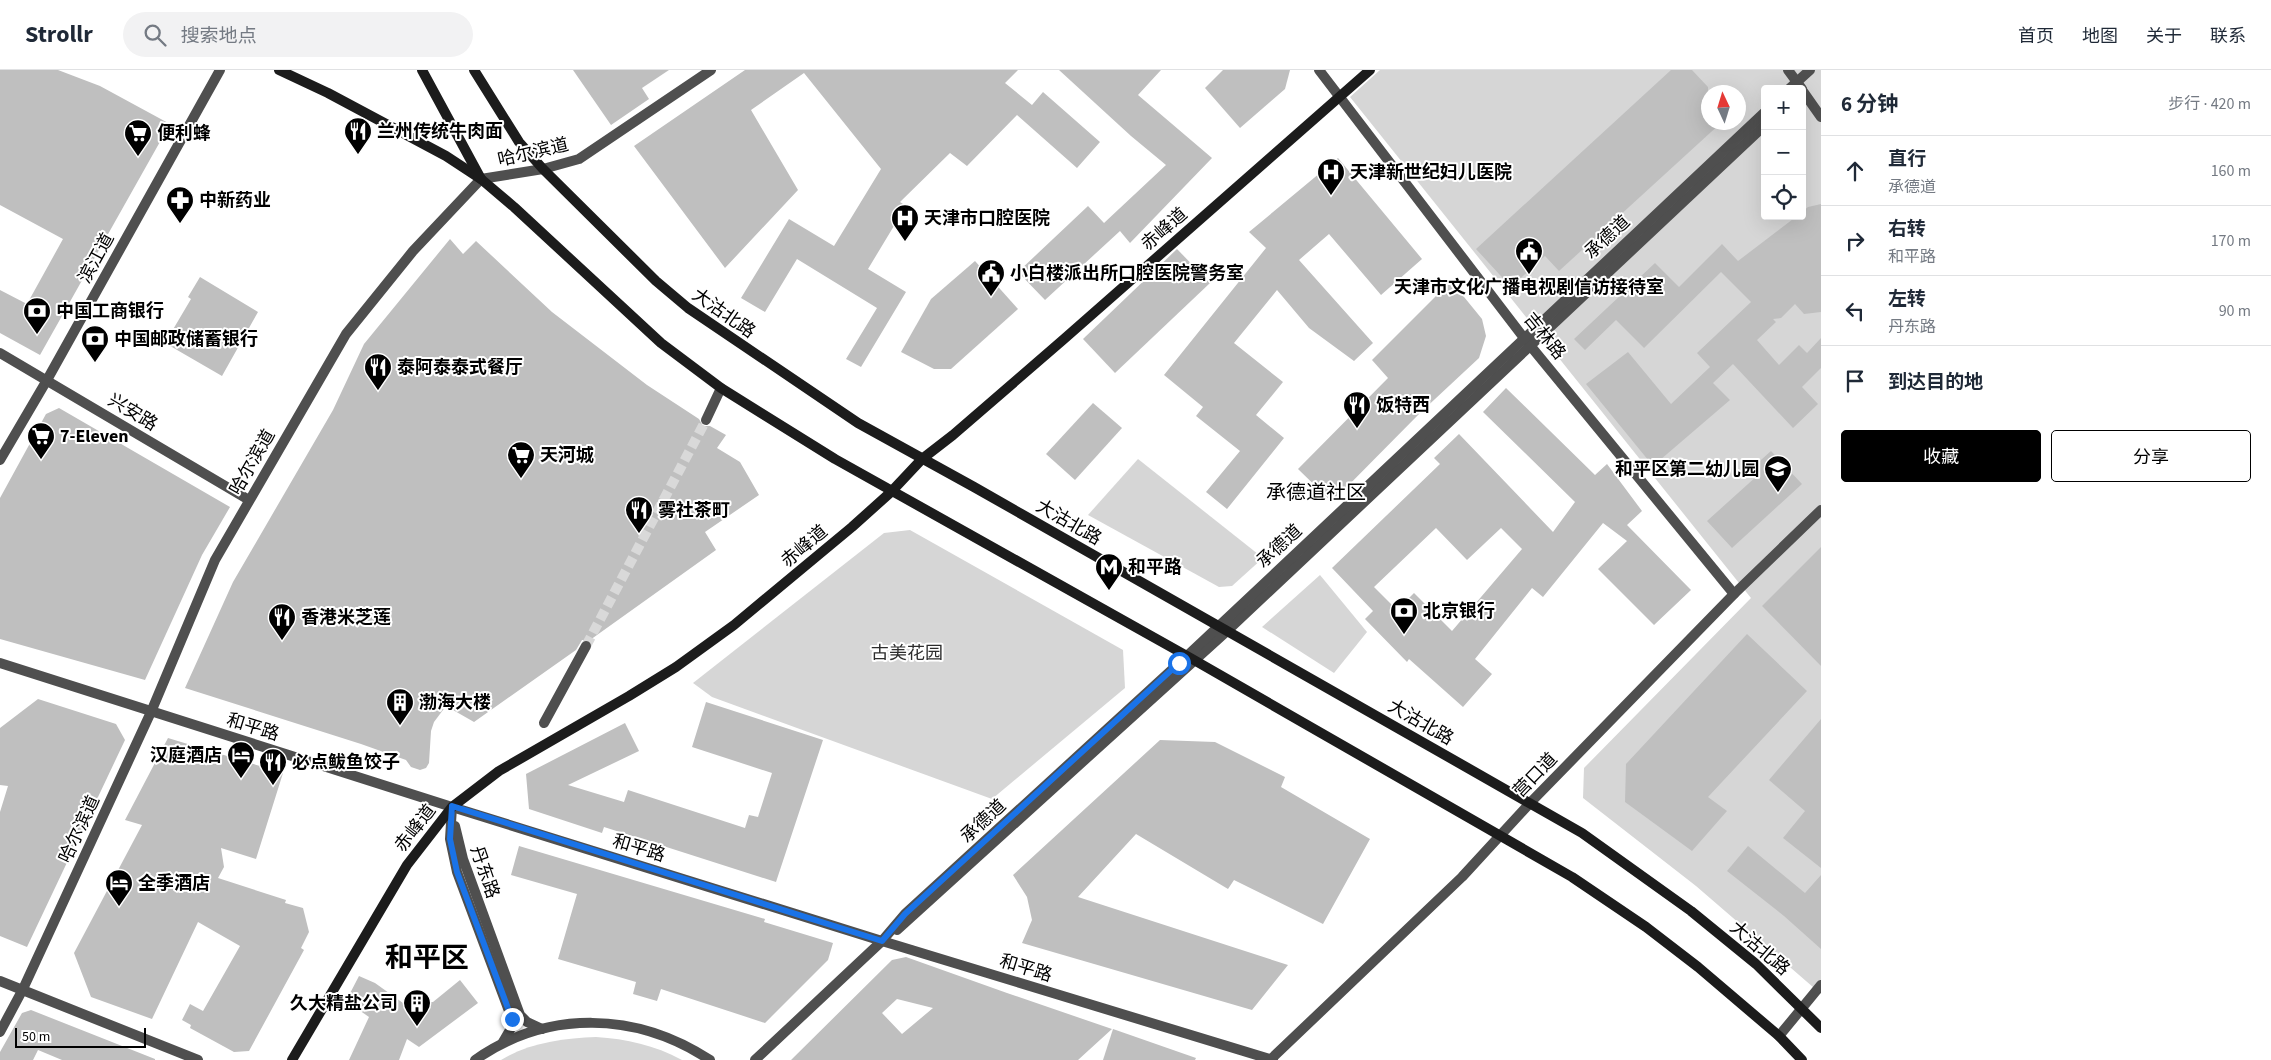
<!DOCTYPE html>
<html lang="zh">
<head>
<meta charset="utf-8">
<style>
	:root { --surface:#fff; --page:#f2f2f3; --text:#1f2937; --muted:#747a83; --line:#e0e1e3; --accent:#000 }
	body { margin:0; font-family:"Source Sans 3","Noto Sans SC",sans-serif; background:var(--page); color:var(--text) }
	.controls { position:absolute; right:15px; top:15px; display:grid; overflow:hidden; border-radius:5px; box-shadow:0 5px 20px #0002 }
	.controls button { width:45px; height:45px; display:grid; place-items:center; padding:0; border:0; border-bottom:1px solid var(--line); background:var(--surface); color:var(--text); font:25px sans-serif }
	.compass { position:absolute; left:1701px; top:15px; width:45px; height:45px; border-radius:50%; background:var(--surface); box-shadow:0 5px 20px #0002; rotate:356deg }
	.scale { position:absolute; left:15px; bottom:12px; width:131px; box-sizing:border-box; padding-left:5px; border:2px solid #000; border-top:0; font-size:14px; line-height:18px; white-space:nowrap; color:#000; -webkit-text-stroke:4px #fff; paint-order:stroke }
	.stop { position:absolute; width:15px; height:15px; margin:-11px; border:4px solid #1a73e8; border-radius:50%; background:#fff }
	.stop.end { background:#1a73e8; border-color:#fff; box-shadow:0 1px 5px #0008 }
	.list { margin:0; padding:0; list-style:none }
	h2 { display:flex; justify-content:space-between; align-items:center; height:65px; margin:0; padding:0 20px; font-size:21px }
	h2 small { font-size:16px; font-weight:400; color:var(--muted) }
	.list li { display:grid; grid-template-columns:32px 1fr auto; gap:15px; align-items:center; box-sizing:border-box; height:70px; padding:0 20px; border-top:1px solid var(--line) }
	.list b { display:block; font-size:19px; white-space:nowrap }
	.list p { margin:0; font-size:16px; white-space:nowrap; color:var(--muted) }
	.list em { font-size:16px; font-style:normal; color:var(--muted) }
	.actions { display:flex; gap:10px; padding:15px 20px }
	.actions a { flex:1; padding:11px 0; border:1px solid var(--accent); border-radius:5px; text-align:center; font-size:18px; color:var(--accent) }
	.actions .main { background:var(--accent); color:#fff }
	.icon { flex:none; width:28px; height:28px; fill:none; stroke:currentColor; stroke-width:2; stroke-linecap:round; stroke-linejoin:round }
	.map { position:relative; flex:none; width:1821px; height:990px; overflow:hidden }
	header { display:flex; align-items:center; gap:30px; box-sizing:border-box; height:70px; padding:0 25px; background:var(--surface); border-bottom:1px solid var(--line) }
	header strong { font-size:24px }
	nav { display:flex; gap:28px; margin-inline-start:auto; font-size:18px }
	.search { width:350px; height:45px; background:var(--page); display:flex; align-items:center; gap:12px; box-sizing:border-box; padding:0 18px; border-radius:28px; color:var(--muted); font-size:19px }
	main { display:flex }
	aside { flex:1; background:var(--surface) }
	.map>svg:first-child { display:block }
	.green { fill:#d6d6d6; fill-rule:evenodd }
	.building { fill:#bfbfbf; fill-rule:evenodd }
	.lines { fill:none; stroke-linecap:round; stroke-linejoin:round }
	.minor-tunnel { stroke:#d9d9d9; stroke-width:10; stroke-dasharray:10 5; stroke-linecap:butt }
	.pedestrian { stroke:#4f4f4f; stroke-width:10 }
	.minor { stroke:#4f4f4f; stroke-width:10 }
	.tertiary { stroke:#4f4f4f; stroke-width:10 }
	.secondary { stroke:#1c1c1c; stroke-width:10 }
	.route { stroke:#1a73e8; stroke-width:6 }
	.labels { text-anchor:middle; stroke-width:4; stroke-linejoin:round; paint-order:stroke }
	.poi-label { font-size:18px; font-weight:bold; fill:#000; stroke:#fff; text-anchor:start }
	.street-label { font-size:18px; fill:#000; stroke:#fff }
	.park-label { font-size:18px; fill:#2d2d2d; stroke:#fff }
	.quarter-label { font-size:20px; fill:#000; stroke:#fff }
	.town-label { font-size:28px; font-weight:bold; fill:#000; stroke:#fff }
</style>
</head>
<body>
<header>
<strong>Strollr</strong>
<div class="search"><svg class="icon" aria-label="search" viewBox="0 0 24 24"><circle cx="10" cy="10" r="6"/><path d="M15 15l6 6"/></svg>搜索地点</div>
<nav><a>首页</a><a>地图</a><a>关于</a><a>联系</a></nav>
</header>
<main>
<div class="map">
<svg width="1821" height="990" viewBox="0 0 1821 990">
	<rect width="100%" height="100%" fill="#fff"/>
	<g class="green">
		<path d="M1380 0H1821V924L1696 816 1583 728 1584 698 1751 528 1350 27ZM1765 19H1802V146H1765ZM1708 22H1738V52H1708Z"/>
		<path d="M1138 389 1263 488 1232 516 1219 517 1088 445Z"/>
		<path d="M910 460 1123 580 1125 618 992 729 712 627 693 613 884 463Z"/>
		<path d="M1320 505 1367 562 1334 603 1262 557Z"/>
		<path d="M596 967C627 969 654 975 682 990H501C528 973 564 968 596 967Z"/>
	</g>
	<g class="building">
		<path d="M0 0H58L100 16 170 54 40 285 0 263V220L27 234 63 169 0 135Z"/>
		<path d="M573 0H669L642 18 649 29 611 55Z"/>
		<path d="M745 0H1018L1005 13 1032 35 1043 22 1100 72 1077 98 1017 45 967 96 950 83 900 132 906 136 868 199 906 222 861 297 846 289 877 238 797 189 765 242 741 228 789 149 834 176 881 99 804 3 751 40 798 120 725 198 634 76Z"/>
		<path d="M1059 0H1161L1138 25 1212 88 1130 173 1120 161 1045 230 1018 202 1088 136 1104 153 1166 95 1131 66Z"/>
		<path d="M1223 0H1290L1285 19 1240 58 1205 18Z"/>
		<path d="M1671 0H1692L1708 17V52H1722L1559 201 1545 186 1511 217 1476 179Z"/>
		<path d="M1338 88 1422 189 1381 225 1329 164 1299 190 1373 273 1354 291 1309 258 1277 220 1234 273 1283 312 1256 345 1284 368 1227 439 1206 422 1240 381 1196 346 1203 337 1164 305 1266 178 1249 162Z"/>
		<path d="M1821 134V242L1804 244 1795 234 1781 248 1773 249 1776 252 1757 270 1779 295 1799 275 1807 283 1821 268V298L1802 317 1818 334 1793 358 1733 294 1713 313 1730 330 1653 396 1586 314 1628 282 1671 334 1710 297 1697 283 1751 232 1721 202 1644 278 1616 250 1585 280 1574 269 1655 193 1679 217 1722 174 1738 191 1797 146H1802V142L1808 137Z"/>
		<path d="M450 169 463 184 476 171 552 242 647 315 699 349 703 356H710L726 365 717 378 740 392 759 425 705 462 716 480 590 570H582L576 580 474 652 446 636 434 652 431 661 429 693 426 698 420 700 411 697 406 690 361 674 185 618 233 512 333 340 364 274Z"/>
		<path d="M1177 179 1210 213 1115 303 1083 269Z"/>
		<path d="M975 191 1018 239 951 299H934L901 282 931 229Z"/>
		<path d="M200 207 258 242 222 306 165 273 191 229 188 227Z"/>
		<path d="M1451 211 1482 249 1486 266 1479 288 1420 343 1332 432 1298 399 1388 308 1372 290Z"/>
		<path d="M1506 318 1595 405 1607 394 1642 441 1627 455 1691 520 1654 555 1598 499 1627 471 1603 453 1543 527 1532 518 1475 589 1492 604 1463 637 1409 589 1407 592 1365 549 1373 541 1332 498 1440 394 1434 388 1459 364 1553 462 1575 432 1483 342ZM1436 458 1467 490 1501 458 1522 479 1452 561 1414 523 1397 540 1374 517Z"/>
		<path d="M1093 333 1122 358 1075 410 1046 384Z"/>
		<path d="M59 338 230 437 202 485 145 610 0 569V428L46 344Z"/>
		<path d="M1771 381 1802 414 1732 478 1707 451 1758 405 1752 398Z"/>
		<path d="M1821 477V596L1762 536Z"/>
		<path d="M1747 564 1807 621 1708 727 1727 741 1692 781 1625 732 1626 694Z"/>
		<path d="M38 629 116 654 125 670 27 877 0 866V742L8 716 0 715V658Z"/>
		<path d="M706 632 823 670 776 812 604 757 602 763 529 739 526 704 625 653 639 681 568 715 624 732 628 720 745 758 749 745 758 747 772 703 692 677Z"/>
		<path d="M1821 649V798L1783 768 1805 741 1769 710Z"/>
		<path d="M168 668 283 703 256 789 221 778 224 797 218 808 286 830 285 833 303 838 309 862 301 878 304 880 249 981 234 982 190 958 191 955 182 950 190 934 203 941 240 876 198 852 152 949 91 927 74 883 142 755 125 750Z"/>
		<path d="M1160 670 1215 672 1285 707 1281 717 1370 769 1323 854 1234 810 1228 819 1136 764 1078 827 1288 895 1252 940 1022 873 1032 850 1027 827 1013 805Z"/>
		<path d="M519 776 765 849 764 852 833 873 828 890 765 953 661 919 657 931 633 924 636 912 558 889 577 824 511 805Z"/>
		<path d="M1748 776 1805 823 1821 805V879L1784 846 1727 801Z"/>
		<path d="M906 887 1007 923 1112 959 1078 990H791L892 890ZM897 929 933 938 902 964 882 943Z"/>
		<path d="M359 906 375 913 403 933 433 932 460 910 478 933 419 977 407 969 399 990H349L369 947 346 931Z"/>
		<path d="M31 940 155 989V990H62L38 980 33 990H0V982L22 943Z"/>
		<path d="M1113 959 1196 988 1195 990H1103Z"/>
	</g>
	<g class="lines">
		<path class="minor-tunnel" d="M586 576 706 350"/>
		<g class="pedestrian">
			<path d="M0 390 47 310"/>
			<path d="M0 593 452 737"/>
		</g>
		<g class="minor">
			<path d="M1319 0 1524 268 1734 524"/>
			<path d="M1789 19 1810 0"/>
			<path d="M0 283 249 430"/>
			<path d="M47 310 220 0"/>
			<path d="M706 350 721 318"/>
			<path d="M544 653 586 576"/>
			<path d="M452 737 450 769 457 802 512 949 510 960 503 972"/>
			<path d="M455 756 463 789 520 945 527 952 542 959"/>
			<path d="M897 860 1227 561 1765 55"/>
			<path d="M0 911 198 990"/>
			<path d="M1779 966 1821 915"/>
			<path d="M755 990 882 871 905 844 1187 586 1765 42"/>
		</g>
		<g class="tertiary">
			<path d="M1788 0 1802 19"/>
			<path d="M1802 20 1821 47"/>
			<path d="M452 737 882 871 1273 990"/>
			<path d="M0 962 23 919 151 642 215 490 346 264 413 181 481 109 543 99 579 89 711 0"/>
			<path d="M475 990C548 939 637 942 710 990"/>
			<path d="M1270 990 1462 807 1530 733 1734 524 1821 440"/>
		</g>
		<g class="secondary">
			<path d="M279 0 328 23 446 86 481 109 514 137 661 273 721 318 835 389 1187 586 1572 807 1646 857 1698 897 1779 966 1802 990"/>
			<path d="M422 0 481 109"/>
			<path d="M474 0 519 72 543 99 656 211 688 238 858 353 974 417 1582 763 1691 841 1756 894 1821 958"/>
			<path d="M292 990 407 795 452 737 499 701 629 626 676 597 734 555 852 457 891 422 922 389 953 365 1064 269 1370 0"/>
		</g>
	</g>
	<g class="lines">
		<path class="route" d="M512 949 457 802 450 769 452 736 882 871 905 844 1179 593"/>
	</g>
	<defs>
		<g id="restaurant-pin" transform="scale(1.4375)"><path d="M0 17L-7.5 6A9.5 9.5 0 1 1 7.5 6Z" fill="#000" stroke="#fff"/><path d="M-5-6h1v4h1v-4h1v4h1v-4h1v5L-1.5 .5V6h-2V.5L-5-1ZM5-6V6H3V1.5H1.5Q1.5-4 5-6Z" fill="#fff"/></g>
		<g id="supermarket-pin" transform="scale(1.4375)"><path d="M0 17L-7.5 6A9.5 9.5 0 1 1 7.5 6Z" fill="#000" stroke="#fff"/><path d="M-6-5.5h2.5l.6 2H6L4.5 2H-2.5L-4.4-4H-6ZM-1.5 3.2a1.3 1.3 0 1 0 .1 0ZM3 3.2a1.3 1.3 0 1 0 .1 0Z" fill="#fff"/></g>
		<g id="hospital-pin" transform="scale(1.4375)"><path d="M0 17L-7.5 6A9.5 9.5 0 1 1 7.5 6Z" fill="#000" stroke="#fff"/><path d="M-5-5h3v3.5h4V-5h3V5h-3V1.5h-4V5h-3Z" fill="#fff"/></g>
		<g id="pharmacy-pin" transform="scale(1.4375)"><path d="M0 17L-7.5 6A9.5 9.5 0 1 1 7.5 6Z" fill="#000" stroke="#fff"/><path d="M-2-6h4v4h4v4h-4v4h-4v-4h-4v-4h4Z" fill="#fff"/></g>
		<g id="civic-pin" transform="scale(1.4375)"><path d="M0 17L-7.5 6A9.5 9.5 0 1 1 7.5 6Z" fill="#000" stroke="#fff"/><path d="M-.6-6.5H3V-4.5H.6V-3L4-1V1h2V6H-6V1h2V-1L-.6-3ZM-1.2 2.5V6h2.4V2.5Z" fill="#fff"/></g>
		<g id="bank-pin" transform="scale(1.4375)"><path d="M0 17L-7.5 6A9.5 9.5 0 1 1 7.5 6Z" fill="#000" stroke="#fff"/><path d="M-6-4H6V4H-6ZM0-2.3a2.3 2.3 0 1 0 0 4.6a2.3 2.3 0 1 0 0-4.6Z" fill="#fff"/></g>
		<g id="school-pin" transform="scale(1.4375)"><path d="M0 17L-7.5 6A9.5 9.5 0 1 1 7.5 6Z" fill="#000" stroke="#fff"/><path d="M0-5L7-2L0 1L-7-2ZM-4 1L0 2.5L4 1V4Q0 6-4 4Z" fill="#fff"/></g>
		<g id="metro-pin" transform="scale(1.4375)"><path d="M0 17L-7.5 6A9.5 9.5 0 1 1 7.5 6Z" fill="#000" stroke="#fff"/><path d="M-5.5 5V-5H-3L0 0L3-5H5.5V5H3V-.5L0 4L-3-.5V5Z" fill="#fff"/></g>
		<g id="building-pin" transform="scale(1.4375)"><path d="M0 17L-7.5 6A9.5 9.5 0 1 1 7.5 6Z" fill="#000" stroke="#fff"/><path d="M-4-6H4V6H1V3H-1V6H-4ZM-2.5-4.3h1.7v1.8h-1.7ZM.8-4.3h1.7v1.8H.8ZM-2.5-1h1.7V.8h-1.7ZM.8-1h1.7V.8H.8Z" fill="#fff"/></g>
		<g id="hotel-pin" transform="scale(1.4375)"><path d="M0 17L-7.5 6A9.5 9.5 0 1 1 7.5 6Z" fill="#000" stroke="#fff"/><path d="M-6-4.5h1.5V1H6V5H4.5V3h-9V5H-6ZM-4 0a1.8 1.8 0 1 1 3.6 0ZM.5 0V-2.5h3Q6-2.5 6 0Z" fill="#fff"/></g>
	</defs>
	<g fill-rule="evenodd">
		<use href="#restaurant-pin" x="358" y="61"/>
		<use href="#supermarket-pin" x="138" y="63"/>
		<use href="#hospital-pin" x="1331" y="102"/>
		<use href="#pharmacy-pin" x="180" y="130"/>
		<use href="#hospital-pin" x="905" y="148"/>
		<use href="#civic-pin" x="1529" y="181"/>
		<use href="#civic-pin" x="991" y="203"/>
		<use href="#bank-pin" x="37" y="241"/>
		<use href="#bank-pin" x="95" y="269"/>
		<use href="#restaurant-pin" x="378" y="297"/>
		<use href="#restaurant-pin" x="1357" y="335"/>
		<use href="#supermarket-pin" x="41" y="366"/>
		<use href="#supermarket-pin" x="521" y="385"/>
		<use href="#school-pin" x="1778" y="399"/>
		<use href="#restaurant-pin" x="639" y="440"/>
		<use href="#metro-pin" x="1109" y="497"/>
		<use href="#bank-pin" x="1404" y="541"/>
		<use href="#restaurant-pin" x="282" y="547"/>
		<use href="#building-pin" x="400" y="632"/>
		<use href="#hotel-pin" x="241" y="685"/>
		<use href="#restaurant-pin" x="273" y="692"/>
		<use href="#hotel-pin" x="119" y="813"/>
		<use href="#building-pin" x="417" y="933"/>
	</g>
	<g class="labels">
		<g class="poi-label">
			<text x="377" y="67">兰州传统牛肉面</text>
			<text x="157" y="69">便利蜂</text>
			<text x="1350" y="108">天津新世纪妇儿医院</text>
			<text x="199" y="136">中新药业</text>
			<text x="924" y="154">天津市口腔医院</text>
			<text x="1010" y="209">小白楼派出所口腔医院警务室</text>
			<text x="1529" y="223" text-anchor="middle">天津市文化广播电视剧信访接待室</text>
			<text x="56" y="247">中国工商银行</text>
			<text x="114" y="275">中国邮政储蓄银行</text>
			<text x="397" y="303">泰阿泰泰式餐厅</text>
			<text x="1376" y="341">饭特西</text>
			<text x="60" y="372">7-Eleven</text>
			<text x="540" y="391">天河城</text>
			<text x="1759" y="405" text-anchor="end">和平区第二幼儿园</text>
			<text x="658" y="446">雾社茶町</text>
			<text x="1128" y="503">和平路</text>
			<text x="1423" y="547">北京银行</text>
			<text x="301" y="553">香港米芝莲</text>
			<text x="419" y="638">渤海大楼</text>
			<text x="222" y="691" text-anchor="end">汉庭酒店</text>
			<text x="292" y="698">必点鲅鱼饺子</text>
			<text x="138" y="819">全季酒店</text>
			<text x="398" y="939" text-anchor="end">久大精盐公司</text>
		</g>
		<g class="street-label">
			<text transform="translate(533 82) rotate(-13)" y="6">哈尔滨道</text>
			<text transform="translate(1164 159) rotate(-41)" y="6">赤峰道</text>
			<text transform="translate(1607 167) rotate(-43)" y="6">承德道</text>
			<text transform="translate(96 188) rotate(-61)" y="6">滨江道</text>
			<text transform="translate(724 243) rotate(35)" y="6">大沽北路</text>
			<text transform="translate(1545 266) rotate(51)" y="6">吉林路</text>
			<text transform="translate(133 342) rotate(31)" y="6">兴安路</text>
			<text transform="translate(252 392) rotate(-60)" y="6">哈尔滨道</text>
			<text transform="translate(1069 452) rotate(30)" y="6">大沽北路</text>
			<text transform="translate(804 476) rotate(-40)" y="6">赤峰道</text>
			<text transform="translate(1279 476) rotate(-43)" y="6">承德道</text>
			<text transform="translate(1421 652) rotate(30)" y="6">大沽北路</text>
			<text transform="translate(253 657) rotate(17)" y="6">和平路</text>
			<text transform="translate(1535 705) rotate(-46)" y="6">营口道</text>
			<text transform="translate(983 751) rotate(-43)" y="6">承德道</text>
			<text transform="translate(415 758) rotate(-52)" y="6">赤峰道</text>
			<text transform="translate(79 759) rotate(-65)" y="6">哈尔滨道</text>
			<text transform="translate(639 778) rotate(17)" y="6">和平路</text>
			<text transform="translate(485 802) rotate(71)" y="6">丹东路</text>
			<text transform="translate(1760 878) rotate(41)" y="6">大沽北路</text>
			<text transform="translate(1026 898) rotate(17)" y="6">和平路</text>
		</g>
		<g class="park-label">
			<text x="907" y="589">古美花园</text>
		</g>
		<g class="quarter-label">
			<text x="1316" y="429">承德道社区</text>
		</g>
		<g class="town-label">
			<text x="427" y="897">和平区</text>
		</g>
	</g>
</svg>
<div class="controls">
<button>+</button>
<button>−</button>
<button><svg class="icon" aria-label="locate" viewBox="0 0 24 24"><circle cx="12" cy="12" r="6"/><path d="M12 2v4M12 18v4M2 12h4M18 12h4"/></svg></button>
</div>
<svg class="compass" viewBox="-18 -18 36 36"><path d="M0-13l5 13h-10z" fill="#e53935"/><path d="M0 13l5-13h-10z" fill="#747a83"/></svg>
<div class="scale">50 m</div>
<div class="stop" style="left:1179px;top:593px"></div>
<div class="stop end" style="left:512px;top:949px"></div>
</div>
<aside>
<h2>6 分钟<small>步行 · 420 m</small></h2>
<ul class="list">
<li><svg class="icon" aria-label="ahead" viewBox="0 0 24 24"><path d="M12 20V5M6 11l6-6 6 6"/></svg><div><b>直行</b><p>承德道</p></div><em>160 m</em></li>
<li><svg class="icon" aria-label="right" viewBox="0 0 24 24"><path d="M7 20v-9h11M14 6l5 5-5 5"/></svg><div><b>右转</b><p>和平路</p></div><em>170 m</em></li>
<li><svg class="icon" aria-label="left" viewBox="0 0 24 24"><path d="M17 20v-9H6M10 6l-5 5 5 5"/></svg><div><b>左转</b><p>丹东路</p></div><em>90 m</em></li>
<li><svg class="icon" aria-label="arrive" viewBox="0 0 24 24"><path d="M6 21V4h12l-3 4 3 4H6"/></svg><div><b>到达目的地</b></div></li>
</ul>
<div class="actions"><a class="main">收藏</a><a>分享</a></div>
</aside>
</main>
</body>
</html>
